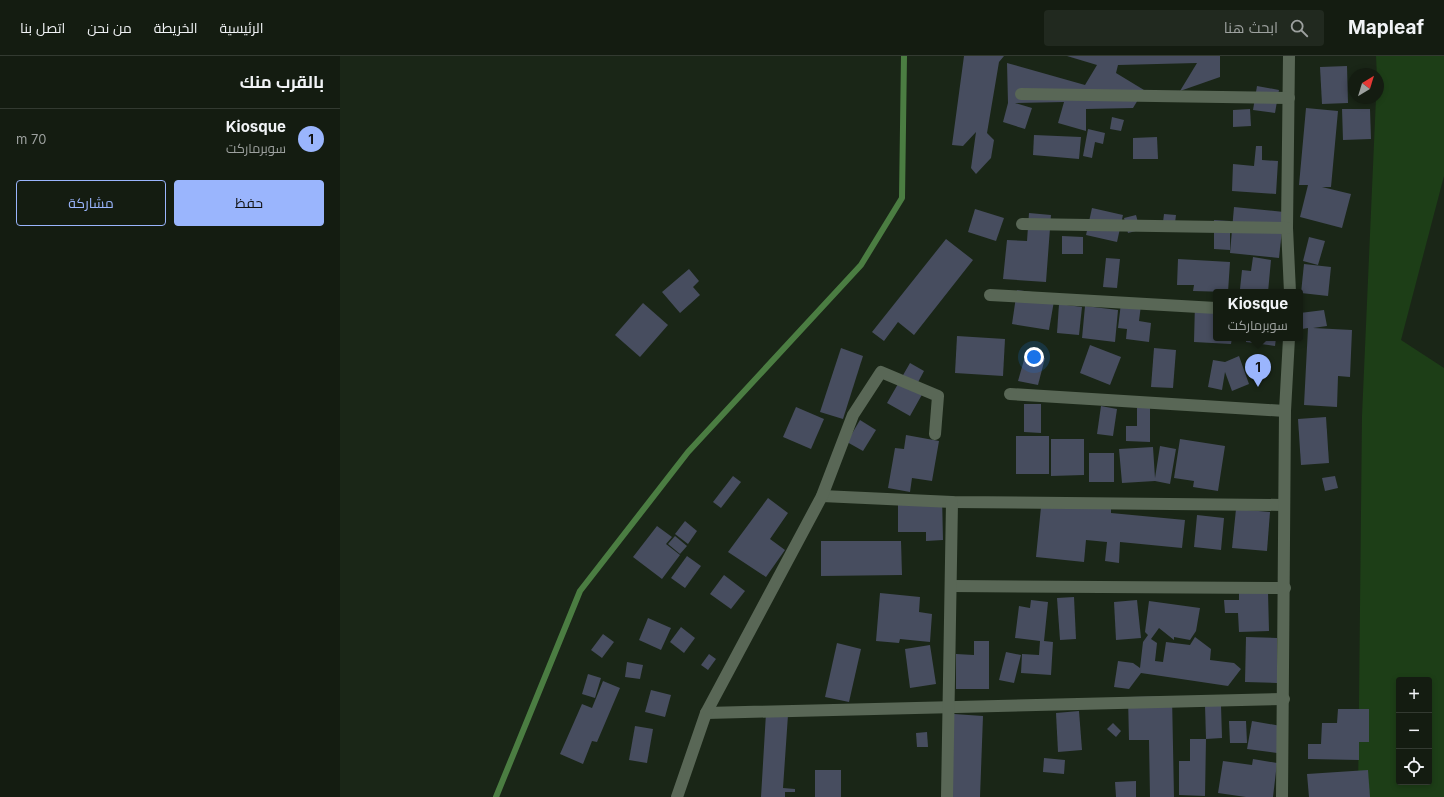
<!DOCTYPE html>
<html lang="ar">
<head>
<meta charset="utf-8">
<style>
	:root { --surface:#141c11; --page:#21291f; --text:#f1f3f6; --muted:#9da19f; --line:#333a31; --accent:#9ab5fd }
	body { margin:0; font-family:Inter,Cairo,sans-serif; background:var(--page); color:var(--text); direction:rtl }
	.controls { position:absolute; right:12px; bottom:12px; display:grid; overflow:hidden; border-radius:4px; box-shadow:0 2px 6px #0003 }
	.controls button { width:36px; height:36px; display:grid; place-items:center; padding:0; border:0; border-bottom:1px solid var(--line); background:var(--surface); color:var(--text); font:20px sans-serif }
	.compass { position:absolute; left:1008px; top:12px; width:36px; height:36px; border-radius:50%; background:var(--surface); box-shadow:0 2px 6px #0003; rotate:38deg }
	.you { position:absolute; left:694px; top:301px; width:14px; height:14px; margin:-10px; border:3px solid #fff; border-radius:50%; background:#1a73e8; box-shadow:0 0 0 6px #1a73e833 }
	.badge { display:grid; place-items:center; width:26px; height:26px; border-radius:50%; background:var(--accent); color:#111; font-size:13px; font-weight:700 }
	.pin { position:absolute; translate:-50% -33px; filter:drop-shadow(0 1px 2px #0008) }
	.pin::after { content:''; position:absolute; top:21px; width:14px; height:12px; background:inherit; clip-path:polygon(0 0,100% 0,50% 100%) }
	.popup { position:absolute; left:873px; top:233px; width:90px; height:52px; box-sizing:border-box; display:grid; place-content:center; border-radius:4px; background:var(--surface); filter:drop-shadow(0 1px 3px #0005); font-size:13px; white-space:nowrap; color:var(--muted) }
	.popup b { font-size:15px; color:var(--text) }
	.popup::after { content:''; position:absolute; left:50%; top:100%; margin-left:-8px; border:8px solid transparent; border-top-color:var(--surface) }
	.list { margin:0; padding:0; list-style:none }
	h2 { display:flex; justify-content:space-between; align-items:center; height:52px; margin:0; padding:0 16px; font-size:17px }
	h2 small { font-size:13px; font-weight:400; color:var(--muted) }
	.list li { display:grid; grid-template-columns:26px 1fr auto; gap:12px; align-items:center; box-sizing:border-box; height:60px; padding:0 16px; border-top:1px solid var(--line) }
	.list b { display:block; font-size:15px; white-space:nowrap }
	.list p { margin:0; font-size:13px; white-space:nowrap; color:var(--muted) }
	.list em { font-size:13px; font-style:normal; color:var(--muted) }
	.actions { display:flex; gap:8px; padding:12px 16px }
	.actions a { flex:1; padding:9px 0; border:1px solid var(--accent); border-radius:4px; text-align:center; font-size:14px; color:var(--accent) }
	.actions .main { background:var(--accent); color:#111 }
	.icon { flex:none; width:22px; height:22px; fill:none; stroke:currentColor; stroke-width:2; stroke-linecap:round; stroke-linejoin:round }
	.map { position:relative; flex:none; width:1104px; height:741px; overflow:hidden; direction:ltr }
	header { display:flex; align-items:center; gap:24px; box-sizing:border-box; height:56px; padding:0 20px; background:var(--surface); border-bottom:1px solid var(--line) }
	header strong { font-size:19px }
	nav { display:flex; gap:22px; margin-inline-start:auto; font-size:14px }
	.search { width:280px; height:36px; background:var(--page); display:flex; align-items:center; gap:10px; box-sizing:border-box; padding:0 14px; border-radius:4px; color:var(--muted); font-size:15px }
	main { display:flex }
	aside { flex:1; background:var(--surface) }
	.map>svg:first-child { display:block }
	.green { fill:#1d3e17; fill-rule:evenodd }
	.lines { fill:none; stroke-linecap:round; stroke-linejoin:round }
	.stream { stroke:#4b7d42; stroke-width:6 }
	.building { fill:#474d5f }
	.minor { stroke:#596756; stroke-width:12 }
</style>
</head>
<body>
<header>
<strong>Mapleaf</strong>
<div class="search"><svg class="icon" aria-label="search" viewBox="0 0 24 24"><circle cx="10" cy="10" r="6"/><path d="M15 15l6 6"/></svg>ابحث هنا</div>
<nav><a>الرئيسية</a><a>الخريطة</a><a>من نحن</a><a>اتصل بنا</a></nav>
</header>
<main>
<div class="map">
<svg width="1104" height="741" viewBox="0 0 1104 741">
	<rect width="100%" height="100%" fill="#1a2617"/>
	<path class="green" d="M1036 0H1104V120L1061 284 1104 312V741H1018L1022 360 1036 42H1038ZM1059 624H1089V726H1059Z"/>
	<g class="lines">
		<path class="stream" d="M156 741 240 535 348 396 521 209 562 142 564 0"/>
	</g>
	<g class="building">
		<path d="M624 0H664L659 6 647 77 654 84 651 102 636 118 631 112 636 76 623 90 612 89Z"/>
		<path d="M727 0H880V21L840 35 857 7 778 9 776 17 804 34 793 52 746 53V75L718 67 724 46 675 47 692 52 685 73 663 66 668 47 667 7 745 29 757 9Z"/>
		<path d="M1007 10 1008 47 982 48 980 11Z"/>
		<path d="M917 30 939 34 935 57 913 54Z"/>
		<path d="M966 52 998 55 991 131H982L1011 138 1002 172 960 161 968 129H959Z"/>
		<path d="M910 53 911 70 893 71V54Z"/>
		<path d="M1002 53H1030L1031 83 1003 84Z"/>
		<path d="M772 61 784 64 781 75 770 73Z"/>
		<path d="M748 73 765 77 763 88 755 86 752 102 743 100Z"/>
		<path d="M694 79 741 81 739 103 693 99Z"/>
		<path d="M817 81 818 103H793V82Z"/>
		<path d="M916 90H922V104L938 105 936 138 892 135 893 108 914 110Z"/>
		<path d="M894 151 944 156 939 202 890 197Z"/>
		<path d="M752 152 783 159 777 186 746 179Z"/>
		<path d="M635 153 664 162 656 185 628 176Z"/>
		<path d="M689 157 711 159 706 226 663 223 667 184 687 185Z"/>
		<path d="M824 158 836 159 834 175 822 174Z"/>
		<path d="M796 159 800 174 788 177 784 162Z"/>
		<path d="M874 164 890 165V194L874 193Z"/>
		<path d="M722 180 743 181V198H722Z"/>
		<path d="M969 181 985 185 978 209 963 205Z"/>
		<path d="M606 183 633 204 574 279 558 266 544 285 532 276Z"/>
		<path d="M913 201 931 204 928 236 900 233 902 214 911 215Z"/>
		<path d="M766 202 780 203 777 232 763 231Z"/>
		<path d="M838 203 890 206 888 236 853 235 854 229H837Z"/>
		<path d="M964 208 991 211 988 240 961 237Z"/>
		<path d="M349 213 359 225 353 231 360 239 340 257 322 236Z"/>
		<path d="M677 234 715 239 709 274 672 268Z"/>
		<path d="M303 247 328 269 300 301 275 279Z"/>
		<path d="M781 247 801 249 799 265 811 267 809 286 786 283 787 273 778 272Z"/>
		<path d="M855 247 876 248V282H892L891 288 854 286Z"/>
		<path d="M719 248 742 251 739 279 717 277Z"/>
		<path d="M745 250 778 254 775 286 742 282Z"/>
		<path d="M984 254 987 270 973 272 1012 274 1010 321 998 320 997 351 964 349 968 272 962 273 960 257Z"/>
		<path d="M617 280 665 283 663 320 615 317Z"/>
		<path d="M906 282H936L935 290 906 286Z"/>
		<path d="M750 289 781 301 770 329 740 317Z"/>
		<path d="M501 292 523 300 503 363 480 356Z"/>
		<path d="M814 292 836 294 833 332 811 331Z"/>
		<path d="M686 297 705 302 698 329 678 325Z"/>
		<path d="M899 300 909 328 892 335 885 316 882 334 868 331 873 304 885 306Z"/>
		<path d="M570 307 584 315 576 330 584 335 570 360 547 347Z"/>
		<path d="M684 348H701V377L684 376Z"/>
		<path d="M761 350 777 353 773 380 757 378Z"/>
		<path d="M456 351 484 363 471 393 443 381Z"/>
		<path d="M797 352H810V386L786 385V370H797Z"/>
		<path d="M986 361 989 407 961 409 958 363Z"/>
		<path d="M520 364 536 374 523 395 507 386Z"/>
		<path d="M566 379 599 385 592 425 572 422 570 436 548 432 555 392 564 393Z"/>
		<rect x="676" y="380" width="33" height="38"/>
		<path d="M711 383H744V419L711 420Z"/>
		<path d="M840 383 885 390 878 435 853 431 854 425 834 422Z"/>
		<path d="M820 390 836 393 830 428 815 425 782 427 779 393 813 391 815 422Z"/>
		<rect x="749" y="397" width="25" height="29"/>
		<path d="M393 420 401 426 381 452 373 446Z"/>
		<path d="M995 420 998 432 985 435 982 422Z"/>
		<path d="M602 440 603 484 586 485V476H558V441Z"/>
		<path d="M702 441 771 447V457L845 464 842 492 780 486 779 507 765 505 767 486 746 484 744 506 696 501Z"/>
		<path d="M428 442 448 457 430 483 445 494 426 521 388 496Z"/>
		<path d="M896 453 930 456 927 495 892 492Z"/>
		<path d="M857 459 884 462 881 494 854 491Z"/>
		<path d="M345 465 357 475 348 488 335 478Z"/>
		<path d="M317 470 332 481 326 488 340 499 322 523 293 501Z"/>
		<path d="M335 480 347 490 340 498 328 488Z"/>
		<path d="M481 485H561L562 519 481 520Z"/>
		<path d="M347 500 361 510 345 532 331 522Z"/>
		<path d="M384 519 405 535 391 553 370 538Z"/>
		<path d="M899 536H928L929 575 899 576 898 557H885L884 544H899Z"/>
		<path d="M540 537 580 541 579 556 592 558 590 586 560 583 559 587 536 585Z"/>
		<path d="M734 541 736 583 720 584 717 542Z"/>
		<path d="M691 544 708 546 704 585 713 586 711 619 681 617 682 598 699 599 700 585 675 582 679 550 690 552Z"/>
		<path d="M797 544 801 582 776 584 774 546Z"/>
		<path d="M809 545 860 552 856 575 850 584 834 581V584L819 572 811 583 817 587 815 605 823 606 826 586 850 589 855 581 871 593 870 604 894 607 901 613 888 630 801 617 789 633 774 631 778 605 793 607 800 612 803 586 808 579 805 576Z"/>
		<path d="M308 562 331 572 321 594 299 584Z"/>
		<path d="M341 571 355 582 344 597 330 586Z"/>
		<path d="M263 578 274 586 262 602 251 594Z"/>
		<path d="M906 581 937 582V627L905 626Z"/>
		<path d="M634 585H649V633H616V598L634 599Z"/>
		<path d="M497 587 521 593 509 646 485 641Z"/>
		<path d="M590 589 596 628 570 632 565 593Z"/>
		<path d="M666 596 681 599 674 627 659 624Z"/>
		<path d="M369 598 376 603 368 614 361 609Z"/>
		<path d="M287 606 303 609 300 623 285 621Z"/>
		<path d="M248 618 261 622 255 642 242 638Z"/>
		<path d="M263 625 280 632 257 686 252 685 243 708 220 698 242 648 252 652Z"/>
		<path d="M311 634 331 639 325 661 305 656Z"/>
		<path d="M832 640 834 741H810L809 684H789L788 641Z"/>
		<path d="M865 649H881L882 682 866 683Z"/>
		<path d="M998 653H1029V686H1019V704L968 703V688H981L982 667H997Z"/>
		<path d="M739 655 742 694 718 696 716 657Z"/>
		<path d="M426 657 448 659 443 732 455 733V736H445V741H421Z"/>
		<path d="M614 658 643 660 640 741H611Z"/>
		<path d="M889 665H906L907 687H890Z"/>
		<path d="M912 665 941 670 937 697 907 693Z"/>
		<path d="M773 667 781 675 776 681 767 673Z"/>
		<path d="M295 670 313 673 307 707 289 704Z"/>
		<path d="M587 676 588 691H577L576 677Z"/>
		<path d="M850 683H866L865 740 839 739V705H850Z"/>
		<path d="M704 702 725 704 724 718 703 716Z"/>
		<path d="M913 703 937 707 933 741H906L878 737 883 705 912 709Z"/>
		<rect x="475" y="714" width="26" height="27"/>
		<path d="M1028 714 1030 741H969L967 718Z"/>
		<path d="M796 725V741H776L775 726Z"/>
	</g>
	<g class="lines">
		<g class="minor">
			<path d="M949 0 947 172 950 236"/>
			<path d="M681 38 949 42"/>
			<path d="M682 168 947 172"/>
			<path d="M650 239 876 252"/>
			<path d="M670 338 945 355"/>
			<path d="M482 440 612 446 944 449"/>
			<path d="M611 530 945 532"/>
			<path d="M366 657 944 643"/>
			<path d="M337 741 366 657 482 440 513 359 541 316 598 340 595 378"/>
			<path d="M607 741 612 446"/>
			<path d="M942 741 945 355 949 282"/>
		</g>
	</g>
</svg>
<div class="controls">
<button>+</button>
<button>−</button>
<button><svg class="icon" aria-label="locate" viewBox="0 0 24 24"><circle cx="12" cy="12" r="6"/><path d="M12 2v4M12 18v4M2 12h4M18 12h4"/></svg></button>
</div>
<svg class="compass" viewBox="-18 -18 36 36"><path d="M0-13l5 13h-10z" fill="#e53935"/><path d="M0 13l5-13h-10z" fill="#9da19f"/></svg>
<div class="you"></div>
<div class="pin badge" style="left:918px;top:331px">1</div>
<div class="popup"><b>Kiosque</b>سوبرماركت</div>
</div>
<aside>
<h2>بالقرب منك<small></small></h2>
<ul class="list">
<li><span class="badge">1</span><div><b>Kiosque</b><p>سوبرماركت</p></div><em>70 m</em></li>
</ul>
<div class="actions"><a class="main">حفظ</a><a>مشاركة</a></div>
</aside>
</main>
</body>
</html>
